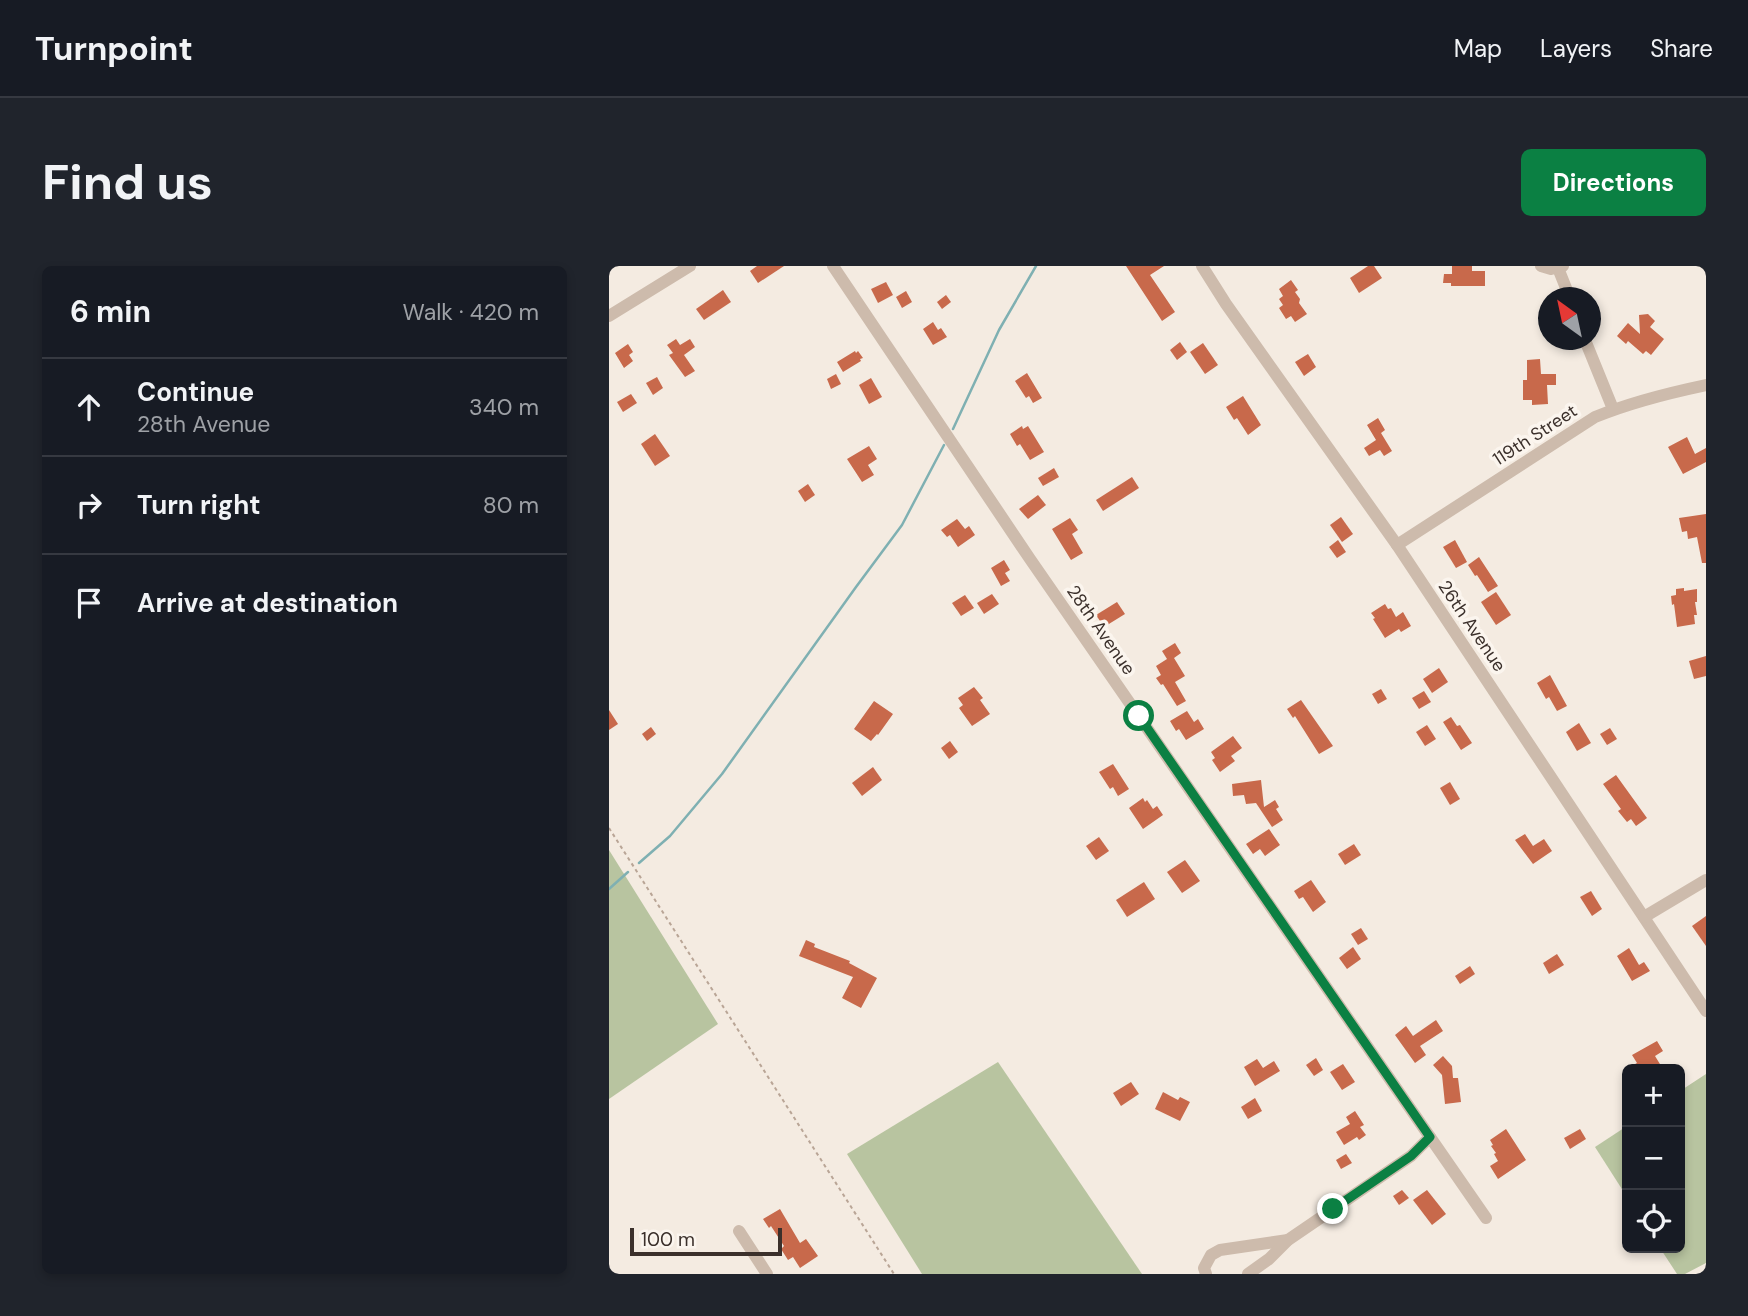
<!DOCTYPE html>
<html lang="en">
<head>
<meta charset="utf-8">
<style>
	:root { --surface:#171b24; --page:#20242c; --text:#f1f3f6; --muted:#9ea1a6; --line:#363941; --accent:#0b8043 }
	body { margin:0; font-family:"DM Sans",sans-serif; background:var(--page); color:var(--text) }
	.controls { position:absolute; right:21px; bottom:21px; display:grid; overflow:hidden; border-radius:10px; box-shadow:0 4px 10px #0003 }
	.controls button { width:63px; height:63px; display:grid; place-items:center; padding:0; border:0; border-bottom:2px solid var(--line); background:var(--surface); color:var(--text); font:35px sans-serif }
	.compass { position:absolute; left:929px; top:21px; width:63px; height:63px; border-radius:50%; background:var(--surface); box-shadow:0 4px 10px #0003; rotate:327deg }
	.scale { position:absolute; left:21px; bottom:18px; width:152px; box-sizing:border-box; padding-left:7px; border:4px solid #3b302b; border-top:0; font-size:19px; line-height:24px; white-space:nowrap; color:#3b302b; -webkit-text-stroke:5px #fbf5ee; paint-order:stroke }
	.stop { position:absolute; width:21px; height:21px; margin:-16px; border:5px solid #0b8043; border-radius:50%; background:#fff }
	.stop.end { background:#0b8043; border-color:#fff; box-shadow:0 2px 7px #0008 }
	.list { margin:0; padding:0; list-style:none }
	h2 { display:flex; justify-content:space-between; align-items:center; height:91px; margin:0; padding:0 28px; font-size:30px }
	h2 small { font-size:23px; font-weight:400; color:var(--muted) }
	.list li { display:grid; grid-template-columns:46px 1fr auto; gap:21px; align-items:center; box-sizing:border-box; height:98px; padding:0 28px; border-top:2px solid var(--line) }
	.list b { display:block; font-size:26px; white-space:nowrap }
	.list p { margin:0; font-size:23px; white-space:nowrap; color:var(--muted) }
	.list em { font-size:23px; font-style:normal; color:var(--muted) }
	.icon { flex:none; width:38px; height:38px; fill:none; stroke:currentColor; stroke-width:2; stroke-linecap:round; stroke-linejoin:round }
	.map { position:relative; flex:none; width:1097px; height:1008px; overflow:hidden; border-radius:10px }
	header { display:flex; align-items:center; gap:42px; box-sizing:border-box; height:98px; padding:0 35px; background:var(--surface); border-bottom:2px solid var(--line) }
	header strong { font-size:33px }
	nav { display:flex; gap:38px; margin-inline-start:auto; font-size:24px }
	.intro { display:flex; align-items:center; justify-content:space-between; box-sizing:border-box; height:168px; padding:0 42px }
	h1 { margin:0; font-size:49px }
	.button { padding:18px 32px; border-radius:10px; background:var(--accent); color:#fff; font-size:24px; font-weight:700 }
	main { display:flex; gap:42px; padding:0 42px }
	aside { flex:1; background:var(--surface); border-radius:10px; box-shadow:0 4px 10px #0003 }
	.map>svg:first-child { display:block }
	.green { fill:#b8c4a0 }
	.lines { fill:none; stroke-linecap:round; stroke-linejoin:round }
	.stream { stroke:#7fb0b2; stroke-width:2.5 }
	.building { fill:#c8694b }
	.path { stroke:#b9a596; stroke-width:2; stroke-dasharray:3.5 3.5; stroke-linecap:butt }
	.minor { stroke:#cdbbac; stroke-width:12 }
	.route { stroke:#0b8043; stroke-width:9 }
	.labels { text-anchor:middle; stroke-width:7; stroke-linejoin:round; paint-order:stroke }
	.street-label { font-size:18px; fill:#3b302b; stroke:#fbf5ee }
</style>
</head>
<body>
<header>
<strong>Turnpoint</strong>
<nav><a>Map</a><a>Layers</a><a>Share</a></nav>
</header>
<div class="intro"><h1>Find us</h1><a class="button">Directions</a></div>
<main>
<aside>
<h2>6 min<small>Walk · 420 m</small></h2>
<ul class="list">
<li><svg class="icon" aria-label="ahead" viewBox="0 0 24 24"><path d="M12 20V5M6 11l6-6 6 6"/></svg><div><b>Continue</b><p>28th Avenue</p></div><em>340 m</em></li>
<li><svg class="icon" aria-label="right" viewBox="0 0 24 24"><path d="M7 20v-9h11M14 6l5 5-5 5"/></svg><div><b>Turn right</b></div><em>80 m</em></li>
<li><svg class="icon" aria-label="arrive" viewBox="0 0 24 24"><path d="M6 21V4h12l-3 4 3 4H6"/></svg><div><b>Arrive at destination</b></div></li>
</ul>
</aside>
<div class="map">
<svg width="1097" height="1008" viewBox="0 0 1097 1008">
	<rect width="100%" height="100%" fill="#f4ebe1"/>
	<g class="green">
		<path d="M0 584 109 758 0 833Z"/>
		<path d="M389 796 533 1008H313L238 888Z"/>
		<path d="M1097 808V997L1076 1008H1068L1051 982H1071V825Z"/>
		<path d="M1018 860V931L986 881Z"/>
	</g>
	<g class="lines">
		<g class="stream">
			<path d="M344 163 390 64 427 0"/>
			<path d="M30 597 61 570 113 508 247 321 293 259 335 179"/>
			<path d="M0 623 19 606"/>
		</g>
	</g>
	<g class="building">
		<path d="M148 0H175L149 17 141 5Z"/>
		<path d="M517 0H555L541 9 566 46 553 55Z"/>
		<path d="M759 0H765L773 12 750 27 741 12Z"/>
		<path d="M843 0H863V5H876V20H842V17H834L835 8H843Z"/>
		<path d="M682 14 689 24 686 26 691 33 690 37 698 48 686 56 682 50 677 53 670 42 674 39 670 33 674 30 670 23Z"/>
		<path d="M277 16 284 29 269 37 262 23Z"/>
		<path d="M114 24 122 36 95 54 87 43Z"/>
		<path d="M297 25 303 36 293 42 287 31Z"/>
		<path d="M337 29 342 36 333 43 328 36Z"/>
		<path d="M1039 48 1046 55 1041 61 1055 73 1042 89 1037 85 1034 88 1019 75 1017 78 1008 70 1019 57 1031 68 1030 49Z"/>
		<path d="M324 56 329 64 332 62 338 71 324 79 314 63Z"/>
		<path d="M67 73 71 79 81 73 86 81 75 89 86 105 76 111 60 89 64 87 58 79Z"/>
		<path d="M571 76 578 86 568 94 561 84Z"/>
		<path d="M594 77 609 99 596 108 581 86Z"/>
		<path d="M19 78 24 86 20 89 24 95 15 102 6 87Z"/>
		<path d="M246 85 247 87 249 85 254 92 251 93 252 95 234 106 228 96Z"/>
		<path d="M699 88 707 101 695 110 686 96Z"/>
		<path d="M931 93 932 108H947V119H938L939 138 923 139V134H914V114H918V94Z"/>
		<path d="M418 107 433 132 424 137 420 130 417 132 406 115Z"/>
		<path d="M227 108 232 118 222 123 218 113Z"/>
		<path d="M48 111 54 122 44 129 37 117Z"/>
		<path d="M262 112 273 131 260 138 250 119Z"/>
		<path d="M22 128 28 137 14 146 8 136Z"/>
		<path d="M634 130 652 159 639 169 628 152 625 154 617 141Z"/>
		<path d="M769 152 776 164 772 167 783 185 775 190 771 184 760 190 755 182 767 174 758 159Z"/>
		<path d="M413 160 414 163 419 160 435 186 421 194 411 178 408 180 401 168Z"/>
		<path d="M46 168 61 190 46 200 32 178Z"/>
		<path d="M1078 171 1086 188 1097 182V196L1074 208 1059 181Z"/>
		<path d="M260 180 268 193 259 199 265 209 253 216 238 193Z"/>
		<path d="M445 202 450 211 434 220 429 212Z"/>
		<path d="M523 211 530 222 494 245 487 234Z"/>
		<path d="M199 218 206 229 196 236 189 225Z"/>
		<path d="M429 229 437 239 419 253 410 243Z"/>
		<path d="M1097 248V297H1093L1088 271 1079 273 1078 265 1073 266 1070 252Z"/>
		<path d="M732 251 744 268 733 276 721 259Z"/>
		<path d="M461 252 469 264 463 268 474 287 462 294 443 263Z"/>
		<path d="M348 253 356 263 360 260 366 269 349 281 341 269 338 271 332 264Z"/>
		<path d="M729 274 737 286 728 292 720 281Z"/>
		<path d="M846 274 858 296 847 302 834 281Z"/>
		<path d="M870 291 889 320 879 326 868 309 866 310 859 299Z"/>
		<path d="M395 294 401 304 396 307 401 315 392 320 382 302Z"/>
		<path d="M1075 322V325L1088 323V336H1086L1088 349H1085L1086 358 1068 361 1065 338 1063 339 1062 330 1067 329V323Z"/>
		<path d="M887 326 902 349 887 359 872 336Z"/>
		<path d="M383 328 390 338 375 348 368 337Z"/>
		<path d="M356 329 365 342 352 350 343 337Z"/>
		<path d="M508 336 516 348 495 361 487 349Z"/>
		<path d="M776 338 779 343 782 342 787 351 794 346 802 360 792 366 790 363 776 372 764 353 766 352 762 347Z"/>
		<path d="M566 377 572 387 565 392 576 410 566 416 577 435 568 440 554 418 552 419 547 412 552 409 547 400 558 393 553 385Z"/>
		<path d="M1097 390V410L1085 413 1080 395Z"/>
		<path d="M830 402 839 416 823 427 814 413Z"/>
		<path d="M941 409 958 440 948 445 940 431 937 433 928 417Z"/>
		<path d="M365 421 374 432 371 434 381 448 363 460 350 442 354 439 349 432Z"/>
		<path d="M772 423 778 433 769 438 763 428Z"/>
		<path d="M815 425 822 436 810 443 803 432Z"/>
		<path d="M692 434 724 480 710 488 686 450 684 452 678 443Z"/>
		<path d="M265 435 284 448 269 469 268 468 262 475 245 463Z"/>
		<path d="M0 444 9 458 0 464Z"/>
		<path d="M578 445 585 456 589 453 595 463 577 474 570 463 567 465 561 455Z"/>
		<path d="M842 451 848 460 851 459 863 477 852 484 834 456Z"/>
		<path d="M970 457 982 477 968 485 957 466Z"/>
		<path d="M818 459 827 473 816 480 807 466Z"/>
		<path d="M42 461 47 468 38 475 33 468Z"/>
		<path d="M1001 462 1008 473 998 479 991 468Z"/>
		<path d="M624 470 633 482 622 490 626 495 611 506 603 494 606 492 602 486Z"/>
		<path d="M341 475 349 486 340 493 332 482Z"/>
		<path d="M504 498 520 523 509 530 504 521 501 523 490 506Z"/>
		<path d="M264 501 273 514 253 530 243 517Z"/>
		<path d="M1007 509 1038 552 1027 560 1022 553 1018 556 1009 545 1012 543 994 518Z"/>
		<path d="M652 514 655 541 666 534 670 541 667 543 674 554 663 561 647 537 637 538 635 529 624 530 623 518Z"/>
		<path d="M841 516 851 533 841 539 831 522Z"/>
		<path d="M534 532 536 536 538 534 544 543 548 540 554 549 534 563 520 542Z"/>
		<path d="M660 563 671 579 656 590 651 583 644 588 637 578Z"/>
		<path d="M916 568 924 580 935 573 943 585 924 598 906 574Z"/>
		<path d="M490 571 500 585 487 594 477 580Z"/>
		<path d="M745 578 752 589 736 599 729 588Z"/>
		<path d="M576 594 591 615 573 627 558 606Z"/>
		<path d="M702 614 717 636 704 646 694 631 690 633 685 625Z"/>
		<path d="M535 616 546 633 518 651 507 634Z"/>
		<path d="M982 625 993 643 983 650 971 631Z"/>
		<path d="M1097 650V680L1083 660Z"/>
		<path d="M752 662 759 673 749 679 742 668Z"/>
		<path d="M197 674 206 678 205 681 241 695 240 697 268 712 252 742 233 732 244 711 190 690Z"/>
		<path d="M744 681 752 693 738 703 730 692Z"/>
		<path d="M1020 682 1030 699 1035 696 1041 705 1023 715 1008 690Z"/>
		<path d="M948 688 955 699 940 708 934 697Z"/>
		<path d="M861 700 866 708 851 718 846 710Z"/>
		<path d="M827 754 834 765 811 780 817 789 806 797 786 769 797 760 804 770Z"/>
		<path d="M1048 775 1054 785 1046 790 1054 803H1017L1028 797 1023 789Z"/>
		<path d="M834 790 843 800 844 812H849L852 836 836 838 833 809 824 799Z"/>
		<path d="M707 792 714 804 705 810 697 799Z"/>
		<path d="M648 793 654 802 665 795 671 805 646 820 635 801Z"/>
		<path d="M734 798 746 816 733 824 721 806Z"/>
		<path d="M522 816 530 828 512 840 504 827Z"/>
		<path d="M554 826 569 834 571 831 581 836 571 855 546 843Z"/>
		<path d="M646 832 653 845 639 853 632 841Z"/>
		<path d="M746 845 755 859 751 861 757 869 750 874 748 871 735 879 727 866 741 858 737 851Z"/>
		<path d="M897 863 917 894 889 913 881 900 889 895 885 888 887 887 882 880 884 879 881 874Z"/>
		<path d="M971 863 977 873 961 883 955 872Z"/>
		<path d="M737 888 743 897 732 903 727 894Z"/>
		<path d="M793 924 800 932 790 939 784 930Z"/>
		<path d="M818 924 837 948 823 959 804 934Z"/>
		<path d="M171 943 191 977 197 973 209 990 191 1002 184 991 179 994 172 983 175 980 162 960 160 962 154 953Z"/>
	</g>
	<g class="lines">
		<path class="path" d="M0 562 285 1008"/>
		<g class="minor">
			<path d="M224 0 421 293 877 952"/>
			<path d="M593 0 617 38 788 279 1097 745"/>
			<path d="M932 0 942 3 954 0"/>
			<path d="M949 2 961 32"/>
			<path d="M0 50 81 0"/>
			<path d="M976 74 1004 143"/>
			<path d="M788 279 986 151C1022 136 1059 127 1097 119"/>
			<path d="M1035 651 1097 614"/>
			<path d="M130 965 158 1008"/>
			<path d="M597 1008 595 1002 602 989 611 984 679 974"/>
			<path d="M639 1008 660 993 679 974 802 890 821 871"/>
		</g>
	</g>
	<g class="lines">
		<path class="route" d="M530 450 821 871 802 890 724 943"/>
	</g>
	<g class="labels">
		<g class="street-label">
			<text transform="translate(926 169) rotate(-33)" y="6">119th Street</text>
			<text transform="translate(863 360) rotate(56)" y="6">26th Avenue</text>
			<text transform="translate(492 364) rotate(55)" y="6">28th Avenue</text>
		</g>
	</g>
</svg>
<div class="controls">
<button>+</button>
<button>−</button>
<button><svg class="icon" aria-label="locate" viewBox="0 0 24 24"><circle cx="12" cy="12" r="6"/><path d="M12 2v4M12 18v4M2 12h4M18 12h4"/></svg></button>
</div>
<svg class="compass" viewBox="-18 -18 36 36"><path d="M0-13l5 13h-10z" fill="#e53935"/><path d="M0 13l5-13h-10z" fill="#9ea1a6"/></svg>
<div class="scale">100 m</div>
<div class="stop" style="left:530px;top:450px"></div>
<div class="stop end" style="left:724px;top:943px"></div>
</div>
</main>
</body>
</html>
